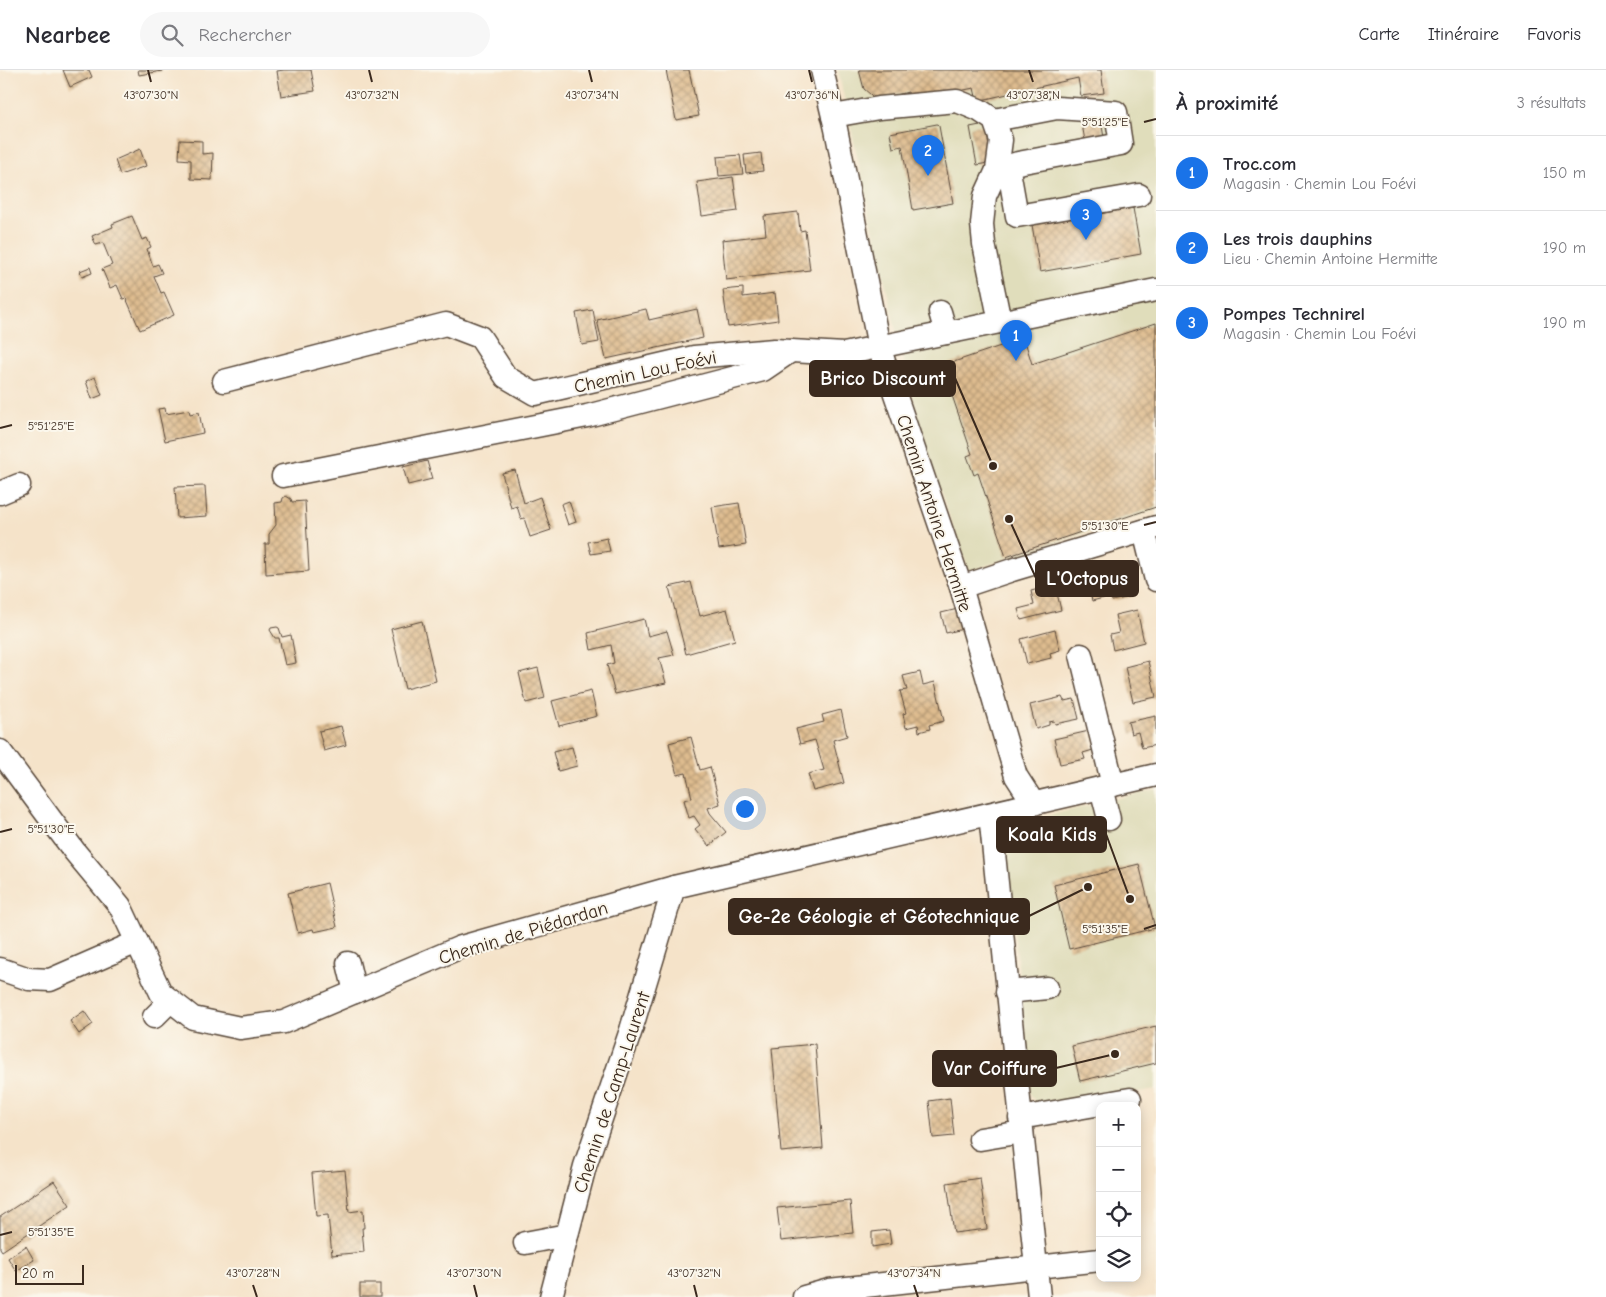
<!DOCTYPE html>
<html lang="fr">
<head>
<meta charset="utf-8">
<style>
	:root { --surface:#fff; --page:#f7f7f7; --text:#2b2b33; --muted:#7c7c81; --line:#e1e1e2; --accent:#1a73e8 }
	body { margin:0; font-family:"Comic Neue",sans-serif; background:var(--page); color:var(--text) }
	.controls { position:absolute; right:15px; bottom:15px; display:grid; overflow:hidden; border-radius:10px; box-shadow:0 2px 12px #0003 }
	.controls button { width:45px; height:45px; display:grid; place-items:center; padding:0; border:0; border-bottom:1px solid var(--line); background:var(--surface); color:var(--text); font:25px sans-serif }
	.scale { position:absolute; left:15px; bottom:12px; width:69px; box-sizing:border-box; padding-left:5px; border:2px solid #3b2a1e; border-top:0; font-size:14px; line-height:18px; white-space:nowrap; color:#3b2a1e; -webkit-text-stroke:4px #fbf7ec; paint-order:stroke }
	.you { position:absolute; left:744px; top:738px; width:18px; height:18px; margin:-12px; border:4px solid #fff; border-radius:50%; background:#1a73e8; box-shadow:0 0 0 8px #1a73e833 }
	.badge { display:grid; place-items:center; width:32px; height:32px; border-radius:50%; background:var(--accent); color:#fff; font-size:16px; font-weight:700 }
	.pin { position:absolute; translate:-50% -41px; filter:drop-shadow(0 1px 2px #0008) }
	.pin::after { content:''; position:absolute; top:26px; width:18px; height:15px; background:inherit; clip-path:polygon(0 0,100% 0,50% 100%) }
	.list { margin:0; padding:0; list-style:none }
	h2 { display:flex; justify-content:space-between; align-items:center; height:65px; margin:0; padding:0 20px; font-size:21px }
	h2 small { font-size:16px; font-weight:400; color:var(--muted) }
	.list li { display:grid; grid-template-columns:32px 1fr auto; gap:15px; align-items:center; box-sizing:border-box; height:75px; padding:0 20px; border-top:1px solid var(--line) }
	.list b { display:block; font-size:19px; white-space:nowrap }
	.list p { margin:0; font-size:16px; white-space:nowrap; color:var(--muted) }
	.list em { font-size:16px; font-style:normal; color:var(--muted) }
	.icon { flex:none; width:28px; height:28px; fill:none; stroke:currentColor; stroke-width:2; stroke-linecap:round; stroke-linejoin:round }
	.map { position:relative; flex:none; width:1156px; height:1227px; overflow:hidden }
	header { display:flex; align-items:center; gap:30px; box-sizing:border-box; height:70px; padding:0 25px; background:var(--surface); border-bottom:1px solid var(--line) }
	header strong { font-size:24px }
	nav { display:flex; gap:28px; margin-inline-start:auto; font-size:18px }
	.search { width:350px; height:45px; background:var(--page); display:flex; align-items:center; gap:12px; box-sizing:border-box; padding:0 18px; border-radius:28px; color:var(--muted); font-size:19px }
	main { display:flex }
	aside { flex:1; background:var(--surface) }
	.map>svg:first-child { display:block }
	.built { fill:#e0ddbb }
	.building { fill:url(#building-cross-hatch) }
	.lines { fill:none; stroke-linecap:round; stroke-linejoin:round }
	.minor-casing { stroke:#574638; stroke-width:25 }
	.minor { stroke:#fff; stroke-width:22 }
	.ticks { fill:none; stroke:#3b2a1e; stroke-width:2 }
	.labels { text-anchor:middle; stroke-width:4; stroke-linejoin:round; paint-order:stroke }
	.street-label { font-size:19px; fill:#3b2a1e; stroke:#fbf7ec }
	.ticks-label { font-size:12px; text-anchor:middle; fill:#3b2a1e; stroke:#fbf7ec; stroke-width:4; stroke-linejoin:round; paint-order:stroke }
	.leader { fill:none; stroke:#3b2a1e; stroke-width:2 }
	.callout-dot { fill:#3b2a1e; stroke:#fbf7ec; stroke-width:2 }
	.callout { fill:#3b2a1e; stroke:#3b2a1e; stroke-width:2 }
	.callout-label { font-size:20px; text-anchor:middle; font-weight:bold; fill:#fff }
</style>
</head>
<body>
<header>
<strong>Nearbee</strong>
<div class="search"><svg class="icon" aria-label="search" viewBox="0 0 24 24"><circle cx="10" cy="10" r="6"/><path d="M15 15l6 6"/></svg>Rechercher</div>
<nav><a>Carte</a><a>Itinéraire</a><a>Favoris</a></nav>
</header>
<main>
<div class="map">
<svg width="1156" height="1227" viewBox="0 0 1156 1227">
	<defs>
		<pattern id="building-cross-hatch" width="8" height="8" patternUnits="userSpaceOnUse" patternTransform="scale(1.25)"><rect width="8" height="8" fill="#debc8f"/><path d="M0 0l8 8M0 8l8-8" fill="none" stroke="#b59974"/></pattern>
	</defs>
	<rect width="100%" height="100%" fill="#fbf7ec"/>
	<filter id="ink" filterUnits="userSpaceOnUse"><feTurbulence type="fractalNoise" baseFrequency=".02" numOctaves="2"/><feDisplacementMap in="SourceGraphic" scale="10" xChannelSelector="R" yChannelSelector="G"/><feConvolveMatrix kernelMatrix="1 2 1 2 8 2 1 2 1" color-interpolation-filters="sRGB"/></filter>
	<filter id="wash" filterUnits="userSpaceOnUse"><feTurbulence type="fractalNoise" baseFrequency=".0096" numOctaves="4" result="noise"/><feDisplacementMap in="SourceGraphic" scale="20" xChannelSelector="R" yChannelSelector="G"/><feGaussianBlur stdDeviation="1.12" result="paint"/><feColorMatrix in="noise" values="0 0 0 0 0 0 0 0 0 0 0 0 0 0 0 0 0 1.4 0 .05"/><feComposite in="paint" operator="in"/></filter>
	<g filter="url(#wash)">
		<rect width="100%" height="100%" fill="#f5e3c9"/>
		<g class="built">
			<path d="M838 0H1156V440L969 501 927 384 893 248Z"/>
			<path d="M1156 719V1019L1046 1038 1036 1033 1030 1024 1018 895 1005 787 1016 763 1043 747Z"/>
		</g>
		<g id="blocks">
			<g class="building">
				<path d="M63 0H89L92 7 70 17Z"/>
				<path d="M138 0H162V1L139 5Z"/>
				<path d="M284 0H311L315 21 281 26 277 1Z"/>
				<path d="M666 0H689L699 46 676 50Z"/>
				<path d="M859 0H1101L1104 23 1081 26 1078 8 977 31 974 18 910 31 908 22 877 30 864 19Z"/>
				<path d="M1101 50 1104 68 1085 71 1082 54Z"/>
				<path d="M937 54 939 56 953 133 913 140 902 76 893 78 890 63Z"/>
				<path d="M980 55 986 58 991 88 988 93 977 95 970 57Z"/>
				<path d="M180 70 202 71V84L213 83 212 110 191 109V90L179 89Z"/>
				<path d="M140 79 146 96 120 105 115 90Z"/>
				<path d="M761 83 763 101 746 103 744 85Z"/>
				<path d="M740 85 743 104 719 106 717 87Z"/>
				<path d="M733 107 738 141 702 146 697 112Z"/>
				<path d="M1133 138 1141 184 1040 202 1032 155Z"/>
				<path d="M798 142 800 161 805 160 810 200 726 210 722 170 766 165 764 146Z"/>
				<path d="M132 146 142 170 147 168 151 177 147 179 153 196 158 194 162 203 154 206 161 223 164 222 174 245 140 260 126 228 123 229 117 215 110 218 102 199 112 195 103 173 96 175 92 166 113 157 112 154Z"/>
				<path d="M90 197 92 203 82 207 80 201Z"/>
				<path d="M743 218V227L775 223 778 250 728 257 723 220Z"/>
				<path d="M646 239 649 250 697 239 703 268 606 289 597 250Z"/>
				<path d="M593 240 599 272 582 275 576 243Z"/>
				<path d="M1156 253V437L1006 487 978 403 974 405 967 386 972 384 942 296 1024 268 1032 294Z"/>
				<path d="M95 307 102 325 92 329 86 311Z"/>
				<path d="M165 338 166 344 189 340 190 344 199 342 203 363 165 371 158 339Z"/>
				<path d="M427 391 432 409 408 415 403 397Z"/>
				<path d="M515 400 524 433 540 427 551 460 530 467 524 448 521 449 517 436 511 438 502 403Z"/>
				<path d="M205 416 207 446 177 448 175 417Z"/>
				<path d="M286 426 291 429 292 432 305 431 309 501 266 504 265 474H269V464L276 455 275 433 282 432 283 428Z"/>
				<path d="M569 431 576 452 568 455 561 434Z"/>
				<path d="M739 433 746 475 719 479 712 437Z"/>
				<path d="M607 468 610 481 591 484 588 472Z"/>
				<path d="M1128 500 1134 526 1112 531 1111 526 1092 531 1087 506 1105 502 1106 505Z"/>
				<path d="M691 512 700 546 727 539 735 570 686 584 669 517Z"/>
				<path d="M1055 515 1061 540 1021 550 1018 539 1034 535 1031 521Z"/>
				<path d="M958 539 963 559 946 563 941 543Z"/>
				<path d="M1137 540 1144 572 1113 580 1110 565 1119 563 1115 545Z"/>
				<path d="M644 549 648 566 667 561 674 585 659 588 666 613 615 624 607 595 614 593 611 575 591 580 588 563Z"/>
				<path d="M422 551 436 611 405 619 391 559Z"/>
				<path d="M277 557 279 558 282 567 291 565 296 593 285 595 279 568H275L270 560 271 558Z"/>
				<path d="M1055 560 1060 580 1050 583 1051 588 1027 594 1021 569Z"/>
				<path d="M1148 591 1156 627 1133 632 1125 597Z"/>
				<path d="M538 598 545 628 526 633 519 603Z"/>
				<path d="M920 602 923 615 935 612 944 651 929 655 930 659 919 662 918 655 906 658 903 644 906 643 900 621 907 620 903 606Z"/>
				<path d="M591 621 597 646 559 656 552 631Z"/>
				<path d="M1062 627 1064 631 1074 629 1079 649 1055 654 1054 651 1049 652V655L1036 659 1030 635Z"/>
				<path d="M841 640 847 666 833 670 844 713 813 721 808 704 824 700 815 670 800 674 796 659 824 652 822 645Z"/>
				<path d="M1156 646V675L1142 678 1138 662 1131 664 1128 652Z"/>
				<path d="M341 656 346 675 324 681 319 661Z"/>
				<path d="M1089 661 1093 680 1083 683 1085 689 1060 694 1054 669Z"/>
				<path d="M691 667 700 700 710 697 720 734 708 738 710 743 726 762 709 776 695 759 700 755 694 746 689 748 684 730 692 728 686 703 677 705 669 673Z"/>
				<path d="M572 677 577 696 558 701 553 682Z"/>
				<path d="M1139 794 1155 858 1069 879 1054 815Z"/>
				<path d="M327 813 337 857 314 862 313 859 298 863 288 823Z"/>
				<path d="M84 941 93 954 79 964 70 951Z"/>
				<path d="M1156 956V993L1080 1011 1072 976Z"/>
				<path d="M815 974 823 1078 781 1082 772 978Z"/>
				<path d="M950 1028 954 1066 933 1068 929 1031Z"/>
				<path d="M345 1100 349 1142 363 1140 364 1158H362L364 1182 332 1185 328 1145 316 1146 312 1103Z"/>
				<path d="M980 1108 987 1159 954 1163 947 1113Z"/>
				<path d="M54 1111 70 1135 2 1181 0 1178V1147Z"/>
				<path d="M850 1131 853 1163 781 1171 777 1138Z"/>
				<path d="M889 1160 891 1174 872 1177V1162Z"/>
				<path d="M26 1176 34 1190 16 1201 8 1188Z"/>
				<rect x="360" y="1214" width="20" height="13"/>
			</g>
		</g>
	</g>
	<g filter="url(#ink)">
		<use href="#blocks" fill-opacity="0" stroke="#574638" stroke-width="1"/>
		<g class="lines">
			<g class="minor-casing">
				<g id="minor">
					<path d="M822 0 836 59 879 277 961 517 1016 706 1034 734"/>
					<path d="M833 46 879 38 957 31 979 40 994 50 1001 70 997 100 985 126 982 154 984 174 1000 252"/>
					<path d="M994 50 1057 38 1116 42 1121 74 1018 93 997 100"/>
					<path d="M1008 95 1017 146 1139 125"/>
					<path d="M940 242 946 263"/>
					<path d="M224 311 446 254 480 267 506 307 535 324 694 287 774 280 844 284 1156 220"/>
					<path d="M283 406 587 346 763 300 791 281"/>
					<path d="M0 423 19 415"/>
					<path d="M1144 461 1156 510"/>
					<path d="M961 517 1012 500 1156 457"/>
					<path d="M1081 585 1113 715"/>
					<path d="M0 681 75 782 120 836 161 923 193 948 240 958 284 952 461 877 674 817 1156 705"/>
					<path d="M1101 718 1109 749"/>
					<path d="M990 744 1039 1227"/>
					<path d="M348 893 355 922"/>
					<path d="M0 899 29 909 50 910 137 872"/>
					<path d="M1007 922 1047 918"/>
					<path d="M154 947 170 931"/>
					<path d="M1020 1048 1130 1029"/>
					<path d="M980 1069 1022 1062"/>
					<path d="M525 1173 567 1165"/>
					<path d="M551 1227 585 1096 631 960 674 817"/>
					<path d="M804 1227 829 1220 1100 1190"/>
				</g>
			</g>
			<use href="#minor" class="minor"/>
		</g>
	</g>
	<path class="ticks" d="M148 0 151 12M369 0 372 12M589 0 592 12M809 0 812 12M1029 0 1033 12M1144 52 1156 49M0 358 12 355M1144 455 1156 452M0 762 12 759M1144 859 1156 855M0 1165 12 1162M253 1215 257 1227M474 1215 477 1227M694 1215 697 1227M914 1215 918 1227"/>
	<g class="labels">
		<g class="street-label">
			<text transform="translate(645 301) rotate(-12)" y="7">Chemin Lou Foévi</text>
			<text transform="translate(935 443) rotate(72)" y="7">Chemin Antoine Hermitte</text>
			<text transform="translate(523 862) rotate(-17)" y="7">Chemin de Piédardan</text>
			<text transform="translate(611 1022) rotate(-72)" y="7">Chemin de Camp-Laurent</text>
		</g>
	</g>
	<g class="ticks-label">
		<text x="151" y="29">43°07'30"N</text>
		<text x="372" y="29">43°07'32"N</text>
		<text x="592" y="29">43°07'34"N</text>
		<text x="1033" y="29">43°07'38"N</text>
		<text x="812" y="29">43°07'36"N</text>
		<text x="1105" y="56">5°51'25"E</text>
		<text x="51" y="360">5°51'25"E</text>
		<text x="1105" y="460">5°51'30"E</text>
		<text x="51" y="763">5°51'30"E</text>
		<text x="1105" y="863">5°51'35"E</text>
		<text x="51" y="1166">5°51'35"E</text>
		<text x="253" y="1207">43°07'28"N</text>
		<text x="474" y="1207">43°07'30"N</text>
		<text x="694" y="1207">43°07'32"N</text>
		<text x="914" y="1207">43°07'34"N</text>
	</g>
	<path class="leader" d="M993 396L955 308M1009 449L1036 508M1130 829L1106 764M1088 817L1029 846M1115 984L1056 998"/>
	<g class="callout-dot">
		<circle cx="993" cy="396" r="5"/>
		<circle cx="1009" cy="449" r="5"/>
		<circle cx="1130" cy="829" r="5"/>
		<circle cx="1088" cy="817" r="5"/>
		<circle cx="1115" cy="984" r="5"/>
	</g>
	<g class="callout">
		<rect x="810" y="291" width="145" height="35" rx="5"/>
		<rect x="1036" y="491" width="102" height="35" rx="5"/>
		<rect x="997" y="747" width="109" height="35" rx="5"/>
		<rect x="729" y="829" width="300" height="35" rx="5"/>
		<rect x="933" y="981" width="123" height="35" rx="5"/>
	</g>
	<g class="callout-label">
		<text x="883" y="315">Brico Discount</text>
		<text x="1087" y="515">L'Octopus</text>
		<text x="1052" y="771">Koala Kids</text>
		<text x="879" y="853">Ge-2e Géologie et Géotechnique</text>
		<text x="995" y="1005">Var Coiffure</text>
	</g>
</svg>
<div class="controls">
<button>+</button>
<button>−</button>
<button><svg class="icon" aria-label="locate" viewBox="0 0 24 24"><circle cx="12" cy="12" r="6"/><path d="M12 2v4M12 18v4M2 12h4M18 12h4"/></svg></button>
<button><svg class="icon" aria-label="layers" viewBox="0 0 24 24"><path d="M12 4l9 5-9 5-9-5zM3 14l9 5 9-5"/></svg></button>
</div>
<div class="scale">20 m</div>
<div class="you"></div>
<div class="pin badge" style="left:1016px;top:291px">1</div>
<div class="pin badge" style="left:928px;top:106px">2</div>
<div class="pin badge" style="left:1086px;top:170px">3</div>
</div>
<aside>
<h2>À proximité<small>3 résultats</small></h2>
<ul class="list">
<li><span class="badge">1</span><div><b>Troc.com</b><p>Magasin · Chemin Lou Foévi</p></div><em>150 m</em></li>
<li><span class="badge">2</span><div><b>Les trois dauphins</b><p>Lieu · Chemin Antoine Hermitte</p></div><em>190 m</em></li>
<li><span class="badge">3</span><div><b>Pompes Technirel</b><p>Magasin · Chemin Lou Foévi</p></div><em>190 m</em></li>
</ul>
</aside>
</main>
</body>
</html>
